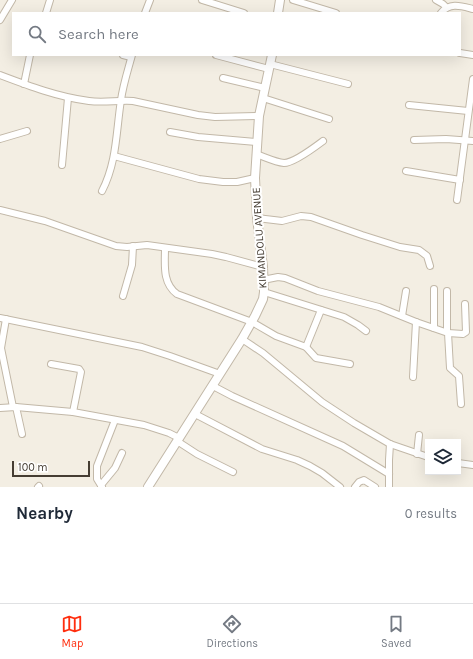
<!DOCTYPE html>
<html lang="en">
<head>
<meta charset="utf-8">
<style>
	:root { --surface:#fff; --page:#f6f6f7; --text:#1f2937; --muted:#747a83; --line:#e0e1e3; --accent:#ff2e0e }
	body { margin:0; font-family:Karla,sans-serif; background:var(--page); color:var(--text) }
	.controls { position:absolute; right:12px; bottom:12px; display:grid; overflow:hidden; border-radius:0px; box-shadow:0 4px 16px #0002 }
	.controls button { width:36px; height:36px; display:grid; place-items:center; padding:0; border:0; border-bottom:1px solid var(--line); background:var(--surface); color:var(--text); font:20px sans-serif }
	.scale { position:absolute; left:12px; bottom:10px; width:78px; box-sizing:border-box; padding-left:4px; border:2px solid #453d33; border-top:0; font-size:11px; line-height:14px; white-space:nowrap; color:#453d33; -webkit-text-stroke:3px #fff; paint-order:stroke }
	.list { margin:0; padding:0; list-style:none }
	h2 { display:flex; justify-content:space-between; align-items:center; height:52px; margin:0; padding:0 16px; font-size:17px }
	h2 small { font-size:13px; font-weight:400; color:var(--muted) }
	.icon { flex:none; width:22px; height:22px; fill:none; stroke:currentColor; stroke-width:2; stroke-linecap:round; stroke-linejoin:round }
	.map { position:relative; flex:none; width:473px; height:487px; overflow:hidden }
	.search { position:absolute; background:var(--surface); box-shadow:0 4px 16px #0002; left:12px; right:12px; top:12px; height:44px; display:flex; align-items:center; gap:10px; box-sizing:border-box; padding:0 14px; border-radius:0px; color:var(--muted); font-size:15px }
	.sheet { height:116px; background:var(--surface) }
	nav { display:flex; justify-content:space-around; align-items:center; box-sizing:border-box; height:56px; border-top:1px solid var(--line); background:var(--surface); font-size:11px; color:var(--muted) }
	nav a { display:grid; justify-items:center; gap:2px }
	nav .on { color:var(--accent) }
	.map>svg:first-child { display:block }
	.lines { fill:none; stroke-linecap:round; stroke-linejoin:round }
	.minor-casing { stroke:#c2b8a8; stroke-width:8 }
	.tertiary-casing { stroke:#c2b8a8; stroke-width:10 }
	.minor { stroke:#fff; stroke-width:6 }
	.tertiary { stroke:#fff; stroke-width:8 }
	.labels { text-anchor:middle; stroke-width:4; stroke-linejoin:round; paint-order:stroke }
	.street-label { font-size:11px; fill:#453d33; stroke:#fff }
</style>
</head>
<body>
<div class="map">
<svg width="473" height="487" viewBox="0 0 473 487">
	<rect width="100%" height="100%" fill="#f3eee3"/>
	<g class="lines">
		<g class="minor-casing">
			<g id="minor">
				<path d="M202 0 244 13"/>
				<path d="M293 0 336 13"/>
				<path d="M436 0 443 4 446 7"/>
				<path d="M46 13 50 0"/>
				<path d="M145 13 150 0"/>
				<path d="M441 13C450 2 461 6 473 9"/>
				<path d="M0 20 12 0"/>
				<path d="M460 53 473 55"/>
				<path d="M123 55 131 57"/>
				<path d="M216 55 269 69"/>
				<path d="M270 64 348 84"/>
				<path d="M0 75C29 86 58 97 89 101 104 103 118 100 133 101L198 115 215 117 259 116"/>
				<path d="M223 78 265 88"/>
				<path d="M24 84 30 55"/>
				<path d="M263 98 329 119"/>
				<path d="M409 105 468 111"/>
				<path d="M170 132 198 137 257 142"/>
				<path d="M0 139 27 131"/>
				<path d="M414 140 446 139 473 141"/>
				<path d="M256 154C265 157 275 162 284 163 294 163 315 147 323 141"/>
				<path d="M114 156 199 179 223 182H237L255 178"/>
				<path d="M62 165 68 98"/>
				<path d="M406 171 460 180"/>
				<path d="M102 191C117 162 116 132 121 100 123 85 128 70 132 55"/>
				<path d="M457 200 473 79"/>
				<path d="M0 210 45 221 116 246 127 247 147 245 212 254 226 257 263 267"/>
				<path d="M257 218 282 221 301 216 311 217 362 235 400 247 419 250 427 256 430 266"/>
				<path d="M165 248C165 264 162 283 177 294L252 322 276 336 306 347 316 358 350 364"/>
				<path d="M263 280 278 277 285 278 318 291 379 307 416 322 448 333 450 368 459 376 461 404"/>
				<path d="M447 291V332"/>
				<path d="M264 292 344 317 358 325 366 331"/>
				<path d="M123 296 132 265 133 246"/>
				<path d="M402 316 406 291"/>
				<path d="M0 318 142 347 170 356 220 374"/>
				<path d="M6 319 1 348 13 407"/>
				<path d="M434 328V289"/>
				<path d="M448 333 463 334 466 332 465 304"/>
				<path d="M242 339 263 353 322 402 354 423 390 444 428 457"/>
				<path d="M306 347 321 310"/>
				<path d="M51 364 79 369 81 372 73 412"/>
				<path d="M413 377 416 322"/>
				<path d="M213 386 232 396 343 446 389 474"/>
				<path d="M16 407 22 434"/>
				<path d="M0 408 16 407 73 412 144 425 169 433 179 438"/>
				<path d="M195 414 262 449 297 460 310 466 322 473 340 487"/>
				<path d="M177 441 197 454 233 472"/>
				<path d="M417 454 419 435"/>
				<path d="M458 463 473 465"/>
				<path d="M101 485 115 468 122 453"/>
				<path d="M38 487 39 486"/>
				<path d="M102 487 97 479V466L115 420"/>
				<path d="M355 487 359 482 364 480 375 487"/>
				<path d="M389 487V460L390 444"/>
			</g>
		</g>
		<g class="tertiary-casing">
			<g id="tertiary">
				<path d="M278 13 280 0"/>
				<path d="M148 487 242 339 255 316 263 299 264 292 263 267 257 218 255 178 259 116 272 55"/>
			</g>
		</g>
		<use href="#minor" class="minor"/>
		<use href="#tertiary" class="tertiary"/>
	</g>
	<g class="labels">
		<g class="street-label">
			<text transform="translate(259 238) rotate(-94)" y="4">KIMANDOLU AVENUE</text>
		</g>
	</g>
</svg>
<div class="controls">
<button><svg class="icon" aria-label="layers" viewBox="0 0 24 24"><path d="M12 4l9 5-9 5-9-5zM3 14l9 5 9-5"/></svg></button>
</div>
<div class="scale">100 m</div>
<div class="search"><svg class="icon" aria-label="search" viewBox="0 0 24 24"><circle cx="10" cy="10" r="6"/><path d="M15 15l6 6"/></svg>Search here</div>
</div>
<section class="sheet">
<h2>Nearby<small>0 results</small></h2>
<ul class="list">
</ul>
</section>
<nav>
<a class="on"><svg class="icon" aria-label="map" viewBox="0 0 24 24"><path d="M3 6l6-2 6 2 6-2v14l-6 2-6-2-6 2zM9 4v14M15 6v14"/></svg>Map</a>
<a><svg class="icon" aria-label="directions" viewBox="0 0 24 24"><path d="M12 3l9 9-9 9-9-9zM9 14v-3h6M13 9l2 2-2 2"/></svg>Directions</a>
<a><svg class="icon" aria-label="saved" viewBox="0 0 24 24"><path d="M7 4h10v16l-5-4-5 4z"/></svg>Saved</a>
</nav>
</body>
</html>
